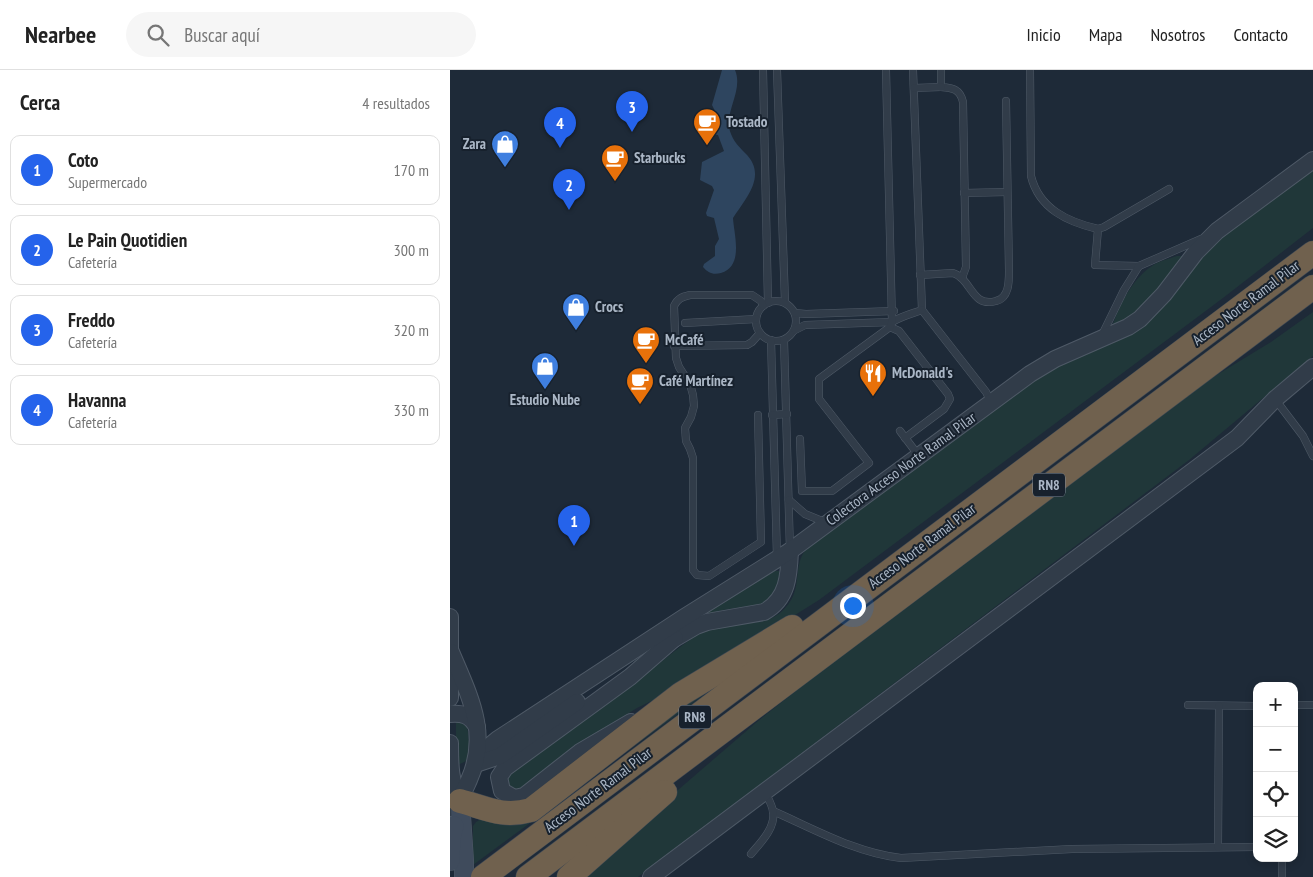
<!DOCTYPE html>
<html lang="es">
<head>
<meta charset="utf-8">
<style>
	:root { --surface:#fff; --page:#f6f6f6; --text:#222; --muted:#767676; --line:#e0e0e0; --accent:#2563eb }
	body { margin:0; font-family:"PT Sans Narrow",sans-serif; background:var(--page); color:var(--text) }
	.controls { position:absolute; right:15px; bottom:15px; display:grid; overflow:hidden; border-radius:10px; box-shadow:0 2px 8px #0003 }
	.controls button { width:45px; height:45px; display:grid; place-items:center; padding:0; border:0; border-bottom:1px solid var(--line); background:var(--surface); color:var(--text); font:25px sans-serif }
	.you { position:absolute; left:402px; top:535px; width:18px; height:18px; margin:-12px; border:4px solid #fff; border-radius:50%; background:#1a73e8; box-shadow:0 0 0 8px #1a73e833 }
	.badge { display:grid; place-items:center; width:32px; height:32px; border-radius:50%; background:var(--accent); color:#fff; font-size:16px; font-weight:700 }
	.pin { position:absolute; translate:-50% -41px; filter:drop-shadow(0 1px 2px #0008) }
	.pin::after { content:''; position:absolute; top:26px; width:18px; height:15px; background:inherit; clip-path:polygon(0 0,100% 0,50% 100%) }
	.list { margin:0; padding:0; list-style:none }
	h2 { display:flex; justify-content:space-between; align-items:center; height:65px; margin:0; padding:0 20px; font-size:21px }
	h2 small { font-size:16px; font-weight:400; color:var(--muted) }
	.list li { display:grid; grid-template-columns:32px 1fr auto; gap:15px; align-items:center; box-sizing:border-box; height:70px; margin:0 10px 10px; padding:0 10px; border:1px solid var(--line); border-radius:10px }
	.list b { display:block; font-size:19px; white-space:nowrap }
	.list p { margin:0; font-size:16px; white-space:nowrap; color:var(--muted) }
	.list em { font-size:16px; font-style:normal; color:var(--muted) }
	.icon { flex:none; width:28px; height:28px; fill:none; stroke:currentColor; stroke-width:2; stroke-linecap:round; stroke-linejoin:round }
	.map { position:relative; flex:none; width:863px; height:807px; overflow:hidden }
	header { display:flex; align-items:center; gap:30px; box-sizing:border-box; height:70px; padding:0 25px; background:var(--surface); border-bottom:1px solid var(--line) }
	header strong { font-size:24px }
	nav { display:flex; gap:28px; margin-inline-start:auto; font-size:18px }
	.search { width:350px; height:45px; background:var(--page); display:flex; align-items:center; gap:12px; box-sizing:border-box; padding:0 18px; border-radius:28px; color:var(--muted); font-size:19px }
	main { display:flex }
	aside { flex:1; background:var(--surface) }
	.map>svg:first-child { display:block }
	.green { fill:#203739 }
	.water { fill:#2e455f }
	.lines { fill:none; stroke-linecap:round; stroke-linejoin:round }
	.service-casing { stroke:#4f5a67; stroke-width:8 }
	.tertiary-casing { stroke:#4f5a67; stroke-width:18 }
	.secondary-casing { stroke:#4f5a67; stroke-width:20 }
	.motorway-casing { stroke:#3c4753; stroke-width:25 }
	.service { stroke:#313c49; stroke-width:7 }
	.tertiary { stroke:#313c49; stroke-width:16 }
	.secondary { stroke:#3f4b5c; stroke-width:19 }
	.motorway { stroke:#70614e; stroke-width:24 }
	.labels { text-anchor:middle; stroke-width:4; stroke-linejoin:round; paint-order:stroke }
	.shield { fill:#17212d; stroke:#7f8a98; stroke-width:1 }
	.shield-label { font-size:14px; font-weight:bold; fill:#abb7c6 }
	.poi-label { font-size:15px; font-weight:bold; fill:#abb7c6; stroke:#17212d; text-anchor:start }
	.street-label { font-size:15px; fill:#abb7c6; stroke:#17212d }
</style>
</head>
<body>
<header>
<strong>Nearbee</strong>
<div class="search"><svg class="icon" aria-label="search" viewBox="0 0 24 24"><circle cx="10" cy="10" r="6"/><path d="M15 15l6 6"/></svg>Buscar aquí</div>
<nav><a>Inicio</a><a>Mapa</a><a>Nosotros</a><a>Contacto</a></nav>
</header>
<main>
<aside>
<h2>Cerca<small>4 resultados</small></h2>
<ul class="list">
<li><span class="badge">1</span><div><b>Coto</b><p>Supermercado</p></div><em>170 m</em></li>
<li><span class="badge">2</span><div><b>Le Pain Quotidien</b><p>Cafetería</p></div><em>300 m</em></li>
<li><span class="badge">3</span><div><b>Freddo</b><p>Cafetería</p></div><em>320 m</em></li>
<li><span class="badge">4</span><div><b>Havanna</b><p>Cafetería</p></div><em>330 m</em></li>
</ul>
</aside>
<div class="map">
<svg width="863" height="807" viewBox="0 0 863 807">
	<rect width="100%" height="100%" fill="#1e2a38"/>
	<g class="green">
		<path d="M863 97V158L773 228 369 530 232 616 187 638 150 661 75 718 63 722 56 712 61 699C107 667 153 635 198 602 217 588 235 571 256 560 278 549 310 559 330 543 357 521 339 495 359 476L596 300 657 273 741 199 779 160Z"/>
		<path d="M727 186H734L697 232 680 246 662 257C669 236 682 209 702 196 709 191 718 189 727 186Z"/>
		<path d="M863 242V286L739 390 188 807H127L308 651 396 581 742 320 821 272Z"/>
		<path d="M324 501H329L331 508 325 522 312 534 273 540 243 549 306 509Z"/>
		<path d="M278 607 23 795V756L26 752Z"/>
		<path d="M6 652H16C19 665 21 679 16 691L6 696Z"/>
	</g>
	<path class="water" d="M272 0H285C293 19 277 38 279 57 281 68 287 75 295 83 318 105 296 128 283 148 284 165 294 196 271 203 263 205 258 203 253 197L254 194 265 186V176L269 169 264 148 257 146 256 143 264 120 262 116 250 110 252 92 274 81 268 65 257 63 256 61 259 55 270 51 262 35Z"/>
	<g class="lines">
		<g class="service-casing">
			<g id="service">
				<path d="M313 0 318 233"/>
				<path d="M327 0 335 232"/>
				<path d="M463 0 472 240 536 322 541 332"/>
				<path d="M491 0V17C503 18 510 19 513 32L516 197 512 208"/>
				<path d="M580 0 581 106C589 139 618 152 648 159"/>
				<path d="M464 18 491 17"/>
				<path d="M514 123 557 122"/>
				<path d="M689 196 645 195 648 159 654 157 719 119"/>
				<path d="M470 205 503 203C522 209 521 238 546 231 559 228 559 212 559 201L556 31"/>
				<circle cx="326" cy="251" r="20"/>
				<path d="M345 243 356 244 444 241"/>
				<path d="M235 253 306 249"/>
				<path d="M440 257 449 261 498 324 500 329 494 339 455 368"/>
				<path d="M345 260 355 255 442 252C452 246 461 244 472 240"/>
				<path d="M652 265 674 220 689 196 751 169"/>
				<path d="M321 270 327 487"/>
				<path d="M334 270 340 481"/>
				<path d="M224 276 297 275 302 272 310 263"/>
				<path d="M825 329 853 366 863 386"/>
				<path d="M308 345 311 472 259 506 247 505 243 500V388L240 379 236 371 235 358 241 347 244 336 243 325 240 314 229 297 226 288 224 236C228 228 232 227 240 225H302L311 231 313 236"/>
				<path d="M322 345 337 344"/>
				<path d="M450 361 469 386"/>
				<path d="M350 369 352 421H382L419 393 369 329V309L440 257 442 252 436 0"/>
				<path d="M339 430 355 444 377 453"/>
				<path d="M738 635 807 636"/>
				<path d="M844 635H863"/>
				<path d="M323 741C364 759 406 783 451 788L622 779 807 777"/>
				<path d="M768 777 769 636"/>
				<path d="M301 784C310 773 326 758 323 741 322 735 318 728 315 722"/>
				<path d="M832 807V788"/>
			</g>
		</g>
		<g class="tertiary-casing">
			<g id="tertiary">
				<path d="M0 547V628"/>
				<path d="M217 573 246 556 257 552 314 542C338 529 339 505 340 481"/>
				<path d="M0 644C13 643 20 645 27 657"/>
				<path d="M181 652 130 682 74 726 64 728 52 721 49 707 55 698 180 607 225 568"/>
				<path d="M0 673C0 694 0 712 10 731"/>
				<path d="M26 694 42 674 48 669 233 548 340 481 580 304 605 289 678 257 690 249 714 224 746 182 767 161 863 90"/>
				<path d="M26 694 50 686 127 632"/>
				<path d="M0 738C11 729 13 723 19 710 40 663 19 625 1 582"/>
				<path d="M201 807 787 368 825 329 863 297"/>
			</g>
		</g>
		<g class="secondary-casing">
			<g id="secondary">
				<path d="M10 731 14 791V807"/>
				<path d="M0 791 1 769 4 756"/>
			</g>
		</g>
		<g class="motorway-casing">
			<g id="motorway">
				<path d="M10 731C36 738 53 748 81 740L231 624 342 557"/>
				<path d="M33 807 863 183"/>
				<path d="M78 807 863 217"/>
				<path d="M119 807 215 722"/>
			</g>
		</g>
		<use href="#service" class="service"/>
		<use href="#tertiary" class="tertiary"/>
		<use href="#secondary" class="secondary"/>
		<use href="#motorway" class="motorway"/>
	</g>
	<defs>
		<g id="cafe-pin" transform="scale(1.4375)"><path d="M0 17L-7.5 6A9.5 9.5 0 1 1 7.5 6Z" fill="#e8710a" stroke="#17212d"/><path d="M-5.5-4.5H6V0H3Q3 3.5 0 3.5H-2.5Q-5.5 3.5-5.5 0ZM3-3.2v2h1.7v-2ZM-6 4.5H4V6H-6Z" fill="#fff"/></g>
		<g id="shop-pin" transform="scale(1.4375)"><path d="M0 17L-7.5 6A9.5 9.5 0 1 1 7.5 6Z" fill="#3f7fe0" stroke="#17212d"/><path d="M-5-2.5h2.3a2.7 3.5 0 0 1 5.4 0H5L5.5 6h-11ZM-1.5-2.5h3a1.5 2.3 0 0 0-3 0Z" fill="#fff"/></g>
		<g id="restaurant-pin" transform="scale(1.4375)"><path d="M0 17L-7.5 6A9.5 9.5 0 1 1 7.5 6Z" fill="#e8710a" stroke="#17212d"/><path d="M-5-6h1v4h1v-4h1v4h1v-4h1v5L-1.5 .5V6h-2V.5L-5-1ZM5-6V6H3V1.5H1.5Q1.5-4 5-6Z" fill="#fff"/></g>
	</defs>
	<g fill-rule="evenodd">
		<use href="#cafe-pin" x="257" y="52"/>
		<use href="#shop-pin" x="55" y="74"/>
		<use href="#cafe-pin" x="165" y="88"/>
		<use href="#shop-pin" x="126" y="237"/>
		<use href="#cafe-pin" x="196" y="270"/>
		<use href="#shop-pin" x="95" y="296"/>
		<use href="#restaurant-pin" x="423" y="303"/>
		<use href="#cafe-pin" x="190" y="311"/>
	</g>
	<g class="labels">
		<g class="shield">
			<rect x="583" y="403.5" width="32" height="23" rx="4"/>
			<rect x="229" y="635.5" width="32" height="23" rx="4"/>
		</g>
		<g class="shield-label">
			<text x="599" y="420">RN8</text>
			<text x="245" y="652">RN8</text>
		</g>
		<g class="poi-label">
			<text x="276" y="57">Tostado</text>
			<text x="36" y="79" text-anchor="end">Zara</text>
			<text x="184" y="93">Starbucks</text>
			<text x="145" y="242">Crocs</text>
			<text x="215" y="275">McCafé</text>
			<text x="442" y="308">McDonald's</text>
			<text x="209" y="316">Café Martínez</text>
			<text x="95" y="335" text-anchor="middle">Estudio Nube</text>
		</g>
		<g class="street-label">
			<text transform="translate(796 233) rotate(-37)" y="5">Acceso Norte Ramal Pilar</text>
			<text transform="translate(451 399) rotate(-36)" y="5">Colectora Acceso Norte Ramal Pilar</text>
			<text transform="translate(472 476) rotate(-37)" y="5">Acceso Norte Ramal Pilar</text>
			<text transform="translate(148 720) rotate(-37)" y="5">Acceso Norte Ramal Pilar</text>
		</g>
	</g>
</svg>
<div class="controls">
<button>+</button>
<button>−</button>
<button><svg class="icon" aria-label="locate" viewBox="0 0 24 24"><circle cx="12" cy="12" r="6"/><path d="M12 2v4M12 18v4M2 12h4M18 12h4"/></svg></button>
<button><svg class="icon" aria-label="layers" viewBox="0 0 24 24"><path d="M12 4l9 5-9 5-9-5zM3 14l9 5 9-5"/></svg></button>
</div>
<div class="you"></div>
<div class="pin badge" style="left:124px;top:476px">1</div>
<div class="pin badge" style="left:119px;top:140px">2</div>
<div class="pin badge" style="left:182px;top:62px">3</div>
<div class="pin badge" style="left:110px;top:78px">4</div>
</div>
</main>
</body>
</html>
